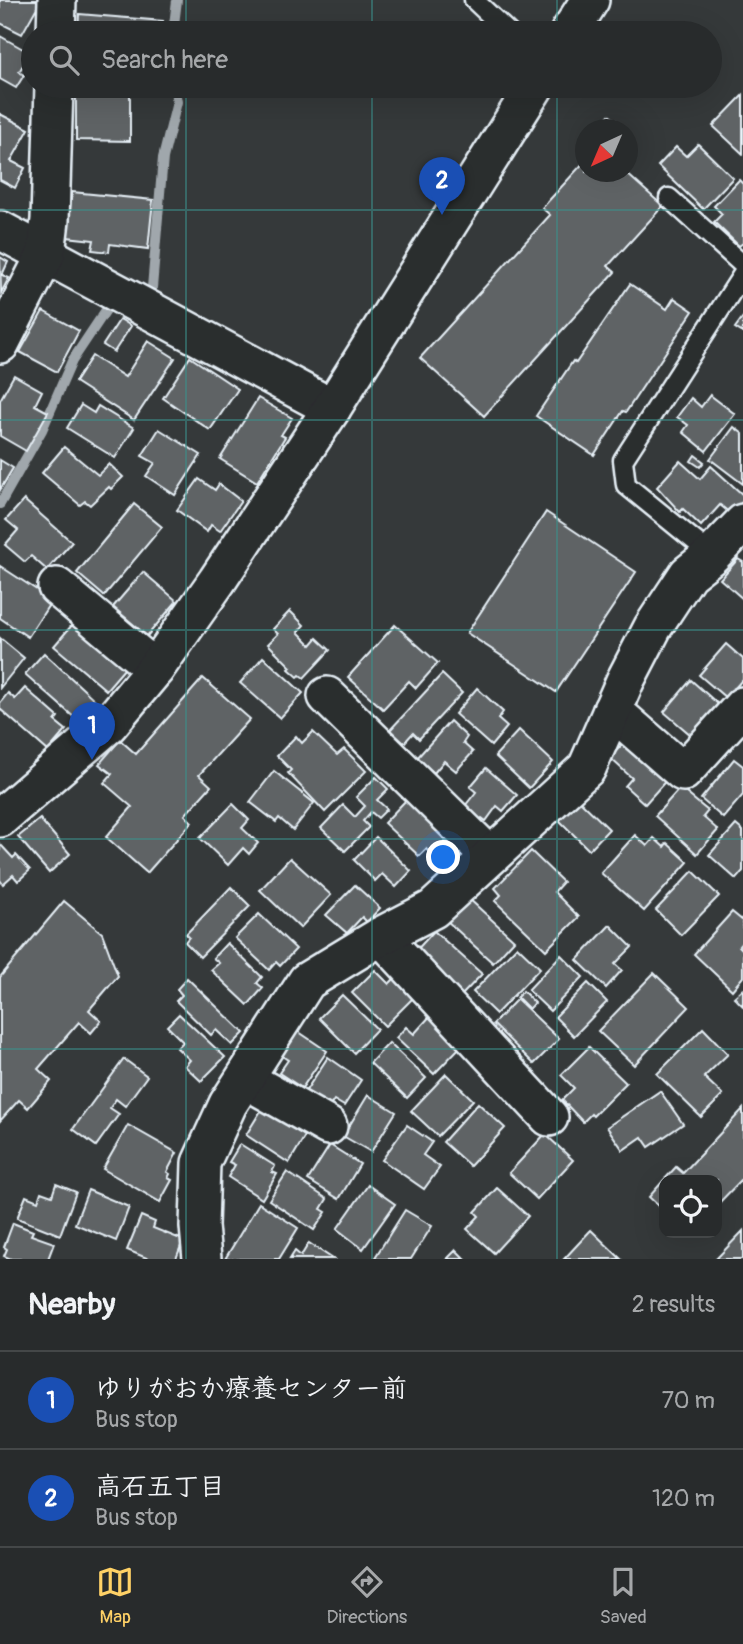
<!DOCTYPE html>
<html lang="en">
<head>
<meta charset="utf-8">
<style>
	:root { --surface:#282b2c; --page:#303334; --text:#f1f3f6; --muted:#a5a7a9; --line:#444748; --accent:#ffd166 }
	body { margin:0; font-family:Pangolin,"Klee One",sans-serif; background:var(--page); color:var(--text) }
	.controls { position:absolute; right:21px; bottom:21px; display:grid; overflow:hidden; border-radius:14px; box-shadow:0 7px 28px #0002 }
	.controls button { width:63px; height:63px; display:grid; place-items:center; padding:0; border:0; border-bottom:2px solid var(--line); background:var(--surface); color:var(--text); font:35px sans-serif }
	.compass { position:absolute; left:575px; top:119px; width:63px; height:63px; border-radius:50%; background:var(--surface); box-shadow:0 7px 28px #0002; rotate:224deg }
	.you { position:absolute; left:444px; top:858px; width:24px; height:24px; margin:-18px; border:5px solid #fff; border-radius:50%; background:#1a73e8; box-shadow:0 0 0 10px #1a73e833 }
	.badge { display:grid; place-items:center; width:46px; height:46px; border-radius:50%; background:var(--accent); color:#fff; font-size:23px; font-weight:700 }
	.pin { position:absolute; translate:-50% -58px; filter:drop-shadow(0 2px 4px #0008) }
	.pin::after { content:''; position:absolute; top:37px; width:24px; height:21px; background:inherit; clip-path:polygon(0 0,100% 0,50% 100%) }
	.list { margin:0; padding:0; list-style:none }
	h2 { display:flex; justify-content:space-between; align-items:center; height:91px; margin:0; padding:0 28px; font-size:30px }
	h2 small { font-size:23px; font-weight:400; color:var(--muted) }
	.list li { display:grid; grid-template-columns:46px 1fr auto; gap:21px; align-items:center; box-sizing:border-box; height:98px; padding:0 28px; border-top:2px solid var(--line) }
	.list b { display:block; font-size:26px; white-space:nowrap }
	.list p { margin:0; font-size:23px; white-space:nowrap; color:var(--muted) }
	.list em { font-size:23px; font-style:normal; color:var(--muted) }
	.icon { flex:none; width:38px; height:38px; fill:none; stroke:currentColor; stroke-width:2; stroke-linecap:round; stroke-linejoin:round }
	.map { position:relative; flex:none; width:743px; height:1259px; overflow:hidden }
	.search { position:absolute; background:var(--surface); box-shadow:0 7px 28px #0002; left:21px; right:21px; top:21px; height:77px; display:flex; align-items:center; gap:18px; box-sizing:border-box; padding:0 24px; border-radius:38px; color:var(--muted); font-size:26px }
	.sheet { height:287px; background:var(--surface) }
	nav { display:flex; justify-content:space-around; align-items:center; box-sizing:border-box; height:98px; border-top:2px solid var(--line); background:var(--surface); font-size:19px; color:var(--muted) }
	nav a { display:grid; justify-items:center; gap:4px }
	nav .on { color:var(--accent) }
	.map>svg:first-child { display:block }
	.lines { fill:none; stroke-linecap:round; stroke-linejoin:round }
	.stream { stroke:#a0a7ac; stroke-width:10 }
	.building { fill:#5f6365; stroke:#e8f1f8; stroke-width:2 }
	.lane-casing { stroke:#e8f1f8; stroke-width:23 }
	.street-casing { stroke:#e8f1f8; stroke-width:42 }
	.lane { stroke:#2a2d2e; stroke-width:18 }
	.street { stroke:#2a2d2e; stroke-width:37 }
	.grid { fill:none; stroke:#3a8f8a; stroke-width:2; stroke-opacity:0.55 }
</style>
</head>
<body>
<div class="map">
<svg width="743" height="1259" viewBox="0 0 743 1259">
	<rect width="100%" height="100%" fill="#35393a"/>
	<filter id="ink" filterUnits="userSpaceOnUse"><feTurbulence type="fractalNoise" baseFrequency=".0143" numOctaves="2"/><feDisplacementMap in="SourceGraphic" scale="14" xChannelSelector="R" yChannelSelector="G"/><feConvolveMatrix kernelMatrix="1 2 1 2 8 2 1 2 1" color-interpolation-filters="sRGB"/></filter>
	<g filter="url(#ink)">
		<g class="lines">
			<g class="stream">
				<path d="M173 33 177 0"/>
				<path d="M152 288 163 158 177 102 174 86"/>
				<path d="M0 504 42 430 72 361 108 307"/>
			</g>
		</g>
		<g class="building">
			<path d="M0 0H41L22 34 0 23Z"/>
			<path d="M79 14 163 21 162 33H78Z"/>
			<path d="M0 36 30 53 19 72 24 75 16 88 0 79Z"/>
			<path d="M76 86H130V141L76 140Z"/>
			<path d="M743 95V154L713 126Z"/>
			<path d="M0 114 29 129 11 161 25 168 15 188 0 180Z"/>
			<path d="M609 115 618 122 612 130H602L599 127Z"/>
			<path d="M698 144 733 178 703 209 658 166 676 147 686 156Z"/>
			<path d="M586 160V172H625L663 206 608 266 615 272 484 416 420 358 550 215 542 208Z"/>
			<path d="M739 180 743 184V243L739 246 714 222 722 214 714 206Z"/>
			<path d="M72 192 153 200 148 249 110 244 109 252 92 250 94 240 67 237Z"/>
			<path d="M0 257 8 262 2 275 9 278 1 293Z"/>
			<path d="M630 284 667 309 674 298 693 311 626 412 623 411 594 455 536 416 573 361 576 363Z"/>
			<path d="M43 311 79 331 57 372 20 352Z"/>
			<path d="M743 317V333L735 328Z"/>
			<path d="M120 319 131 326 114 352 103 345Z"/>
			<path d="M148 341 175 358 134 420 75 382 92 356 125 377Z"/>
			<path d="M190 357 238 389 210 430 163 398Z"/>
			<path d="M14 375 42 391 35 405 48 412 26 451 0 436V400Z"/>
			<path d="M710 395 735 414 706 451 683 432 688 425 677 417 691 398 701 407Z"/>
			<path d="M258 398 292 418 281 435 285 437 257 482 220 459Z"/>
			<path d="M81 405 94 413 98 406 134 428 115 458 67 428Z"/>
			<path d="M734 427 743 434V484L710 459Z"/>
			<path d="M159 429 201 455 175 495 146 476 155 463 142 456Z"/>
			<path d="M64 447 98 475 109 464 123 477 111 489 109 487 90 505 85 501 80 505 42 473Z"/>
			<path d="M695 455 704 462 700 467 691 461Z"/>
			<path d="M0 460 13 468 0 490Z"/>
			<path d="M680 461 700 479 711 466 743 495V501L731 514 720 505 701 526 683 509 680 512 657 487Z"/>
			<path d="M199 479 215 490 219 484 241 501 220 531 211 525 207 532 177 510Z"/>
			<path d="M24 500 72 542 47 570 31 556 25 562 5 545 18 530 6 520Z"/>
			<path d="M134 504 162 527 104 596 77 573Z"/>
			<path d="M546 512 636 572 556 692 467 633Z"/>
			<path d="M738 559 743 562V599L720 579Z"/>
			<path d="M0 566 52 600 28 637 0 618Z"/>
			<path d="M143 572 177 601 147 636 113 607Z"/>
			<path d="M290 611 304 625 298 632 311 645 317 638 330 650 304 678 300 675 298 677 289 669 291 667 268 644 278 634 273 629Z"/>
			<path d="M73 624 125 668 106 690 54 646Z"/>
			<path d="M395 625 438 663 416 688 409 681 383 709 348 677Z"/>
			<path d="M0 638 24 658 0 688Z"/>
			<path d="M726 644 743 659V679L726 698 699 675Z"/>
			<path d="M44 653 94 699 76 719 25 674Z"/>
			<path d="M263 657 303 693 280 718 240 683Z"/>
			<path d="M442 674 462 693 419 739 413 733 404 743 390 730Z"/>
			<path d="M203 678 250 719 199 775 211 786 185 815 192 822 147 873 106 837 132 807 104 783 112 774 99 764 120 740 136 754Z"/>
			<path d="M691 680 718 704 691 735 664 712Z"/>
			<path d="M25 688 58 717 55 721 66 730 48 751 0 709V703L8 693 15 699Z"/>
			<path d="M477 688 503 712 498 719 507 727 491 746 455 714Z"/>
			<path d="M450 721 467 737 463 743 473 752 456 771 444 761 434 773 417 758Z"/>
			<path d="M519 730 553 762 529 788 495 756Z"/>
			<path d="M313 732 337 755 344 749 366 771 325 812 288 773 291 770 277 756 296 736 302 743Z"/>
			<path d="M628 738 670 776 645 804 625 786 632 778 610 758Z"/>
			<path d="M734 759 743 766V795L723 818 701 799Z"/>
			<path d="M486 768 517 795 503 811 497 806 486 821 482 818 476 824 461 811 476 792 470 787Z"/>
			<path d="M274 771 314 803 293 830 279 818 276 822 250 802Z"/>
			<path d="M376 777 388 789 377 800 387 809 378 818 371 812 363 821 369 827 345 851 321 828 343 805 355 817 365 806 356 797Z"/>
			<path d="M680 788 708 811 703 817 718 830 697 854 655 816Z"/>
			<path d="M408 798 449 837 444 842 447 845 435 858 426 849 419 856 384 823Z"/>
			<path d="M579 800 609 829 589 850 559 820Z"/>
			<path d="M233 804 249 820 242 828 258 843 249 854 243 848 228 865 200 838Z"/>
			<path d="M40 819 70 854 49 873 18 837Z"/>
			<path d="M736 825 743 831V871L736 879 709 855Z"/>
			<path d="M635 835 647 846 654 838 664 847 667 843 688 862 644 911 601 873Z"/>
			<path d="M376 837 411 871 396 887 382 874 375 881 354 860Z"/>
			<path d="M0 844 13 858 16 855 30 870 18 881 13 875 3 884 0 880Z"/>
			<path d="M531 851 563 882 554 892 579 917 546 950 495 901 501 895 495 888Z"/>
			<path d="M290 858 331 895 300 928 260 890Z"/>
			<path d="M693 871 719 896 681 935 656 910Z"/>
			<path d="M355 885 380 908 367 922 362 917 347 933 326 915Z"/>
			<path d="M231 887 250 906 200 957 185 942 189 937 186 934Z"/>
			<path d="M467 897 514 940 493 963 446 920Z"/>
			<path d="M64 901 102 933 118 976 89 1010 101 1021 91 1033 79 1022 38 1069 51 1081 28 1108 19 1100 0 1121V977Z"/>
			<path d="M732 912 743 921V941L739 946 743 950V977L732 990 694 954Z"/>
			<path d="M259 914 296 949 280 966 276 962 269 970 235 938Z"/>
			<path d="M610 925 632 947 615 964 622 970 606 988 577 960Z"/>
			<path d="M434 931 482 974 460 997 413 954Z"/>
			<path d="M227 943 262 977 257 983 263 988 248 1005 211 970 219 963 213 958Z"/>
			<path d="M517 946 540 968 496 1014 473 992Z"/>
			<path d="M561 955 583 977 550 1011 528 990Z"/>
			<path d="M375 970 389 984 394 979 413 998 385 1026 352 993Z"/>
			<path d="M654 973 689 1007 634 1065 598 1031Z"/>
			<path d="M187 978 244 1033 232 1045 216 1030 211 1035 176 1001 182 995 177 989Z"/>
			<path d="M588 983 607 1002 574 1036 555 1017Z"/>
			<path d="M743 989V1006L734 997Z"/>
			<path d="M523 991 535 1003 529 1009 517 997Z"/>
			<path d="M342 995 377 1029 354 1053 319 1018Z"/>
			<path d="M517 999 559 1039 534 1064 493 1024Z"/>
			<path d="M179 1014 225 1057 201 1081 185 1066 190 1060 177 1048 183 1042 167 1026Z"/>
			<path d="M432 1014 463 1044 434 1074 396 1038 406 1027 414 1034Z"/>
			<path d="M703 1028 728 1054 704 1077 723 1095 701 1117 657 1074Z"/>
			<path d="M296 1030 327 1051 302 1088 279 1073 288 1060 279 1054Z"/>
			<path d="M389 1043 426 1078 407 1098 370 1063Z"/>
			<path d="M589 1047 626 1083 593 1116 591 1114 583 1122 562 1100 574 1088 561 1075Z"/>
			<path d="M328 1057 361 1080 344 1106 334 1100 329 1108 305 1092Z"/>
			<path d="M124 1059 147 1076 125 1106 116 1099 110 1108 119 1114 96 1146 73 1129Z"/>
			<path d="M446 1074 473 1100 438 1136 411 1111Z"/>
			<path d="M660 1091 683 1124 649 1147 642 1137 623 1150 607 1127Z"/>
			<path d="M368 1095 396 1112 371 1152 343 1136Z"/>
			<path d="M478 1103 505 1128 470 1166 443 1142Z"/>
			<path d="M262 1109 305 1136 289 1163 246 1135Z"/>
			<path d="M743 1109V1178L717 1205V1180H664L676 1167 683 1173Z"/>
			<path d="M128 1125 177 1153 167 1172 170 1174 168 1178 172 1180 160 1202 103 1169Z"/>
			<path d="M407 1125 432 1142 423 1155 440 1167 424 1189 382 1160Z"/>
			<path d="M545 1134 573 1160 537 1199 509 1173Z"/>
			<path d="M240 1144 275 1166 272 1172 277 1174 262 1199 228 1177 235 1165 229 1162Z"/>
			<path d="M330 1145 360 1164 339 1199 308 1180Z"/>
			<path d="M287 1172 327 1199 321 1209 326 1212 314 1230 269 1200Z"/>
			<path d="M664 1180V1209L663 1210 649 1197Z"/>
			<path d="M56 1184 76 1192 60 1235 17 1218 26 1196 38 1201 41 1192 52 1196Z"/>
			<path d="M368 1185 395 1204 363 1249 337 1229Z"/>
			<path d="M497 1188 528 1216 494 1253 467 1229 479 1216 475 1212Z"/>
			<path d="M88 1190 129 1207 116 1241 75 1224Z"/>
			<path d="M259 1203 298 1228 279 1259H225Z"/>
			<path d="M405 1210 432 1226 411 1259H374Z"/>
			<path d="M141 1216 155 1222 153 1228 183 1240 176 1259H149L127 1250Z"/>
			<path d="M13 1223 33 1231 31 1235 54 1243 48 1259H11L4 1256 7 1249 4 1247Z"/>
			<path d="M591 1230 621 1259H564Z"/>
			<path d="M743 1231V1259H716Z"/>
			<path d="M309 1243 333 1259H290L295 1251 301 1256Z"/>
			<path d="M456 1250 465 1259H447Z"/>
		</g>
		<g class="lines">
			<g class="lane-casing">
				<g id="lane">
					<path d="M474 0 509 33"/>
					<path d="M669 198 743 265"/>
					<path d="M712 555 626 485 623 460 743 274"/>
				</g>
			</g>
			<g class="street-casing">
				<g id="street">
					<path d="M56 33 57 0"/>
					<path d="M569 33 590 0"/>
					<path d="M0 230 332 408"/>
					<path d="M0 344 46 254 50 220 54 86"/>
					<path d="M57 587 155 669"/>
					<path d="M327 696 490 856"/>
					<path d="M612 710 683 772 743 706"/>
					<path d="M0 818 109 724 155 669 217 581 332 408 535 86"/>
					<path d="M381 936 549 1117"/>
					<path d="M245 1079 328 1126"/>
					<path d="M202 1259 199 1226 201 1163 228 1104 307 981 381 936 433 909 587 768 625 681 653 627 688 574 712 555 743 523"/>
				</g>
			</g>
			<use href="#lane" class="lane"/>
			<use href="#street" class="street"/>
		</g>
	</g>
	<path class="grid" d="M186 0V33M372 0V33M557 0V33M186 86V1259M372 86V1259M557 86V1259M0 210H743M0 420H743M0 630H743M0 839H743M0 1049H743"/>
</svg>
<div class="controls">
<button><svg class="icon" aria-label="locate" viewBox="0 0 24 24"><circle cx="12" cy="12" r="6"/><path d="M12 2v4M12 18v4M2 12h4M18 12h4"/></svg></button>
</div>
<svg class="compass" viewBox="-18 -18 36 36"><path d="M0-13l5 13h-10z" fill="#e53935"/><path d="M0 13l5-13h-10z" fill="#a5a7a9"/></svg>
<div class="you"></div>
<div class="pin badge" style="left:92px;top:760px;background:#1a4fb4">1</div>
<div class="pin badge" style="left:442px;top:215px;background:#1a4fb4">2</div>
<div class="search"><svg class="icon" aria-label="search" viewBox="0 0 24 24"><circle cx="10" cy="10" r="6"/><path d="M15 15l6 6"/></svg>Search here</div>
</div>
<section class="sheet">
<h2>Nearby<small>2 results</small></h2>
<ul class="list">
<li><span class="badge" style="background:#1a4fb4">1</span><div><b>ゆりがおか療養センター前</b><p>Bus stop</p></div><em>70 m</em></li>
<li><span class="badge" style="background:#1a4fb4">2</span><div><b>高石五丁目</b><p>Bus stop</p></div><em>120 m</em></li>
</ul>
</section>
<nav>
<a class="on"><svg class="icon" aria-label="map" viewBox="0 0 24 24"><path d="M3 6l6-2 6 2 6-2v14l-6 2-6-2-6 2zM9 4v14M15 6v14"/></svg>Map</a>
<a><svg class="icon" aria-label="directions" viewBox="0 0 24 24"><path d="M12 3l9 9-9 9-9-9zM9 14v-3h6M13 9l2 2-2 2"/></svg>Directions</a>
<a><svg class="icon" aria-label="saved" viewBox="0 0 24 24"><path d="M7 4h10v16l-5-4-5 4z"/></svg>Saved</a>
</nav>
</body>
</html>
